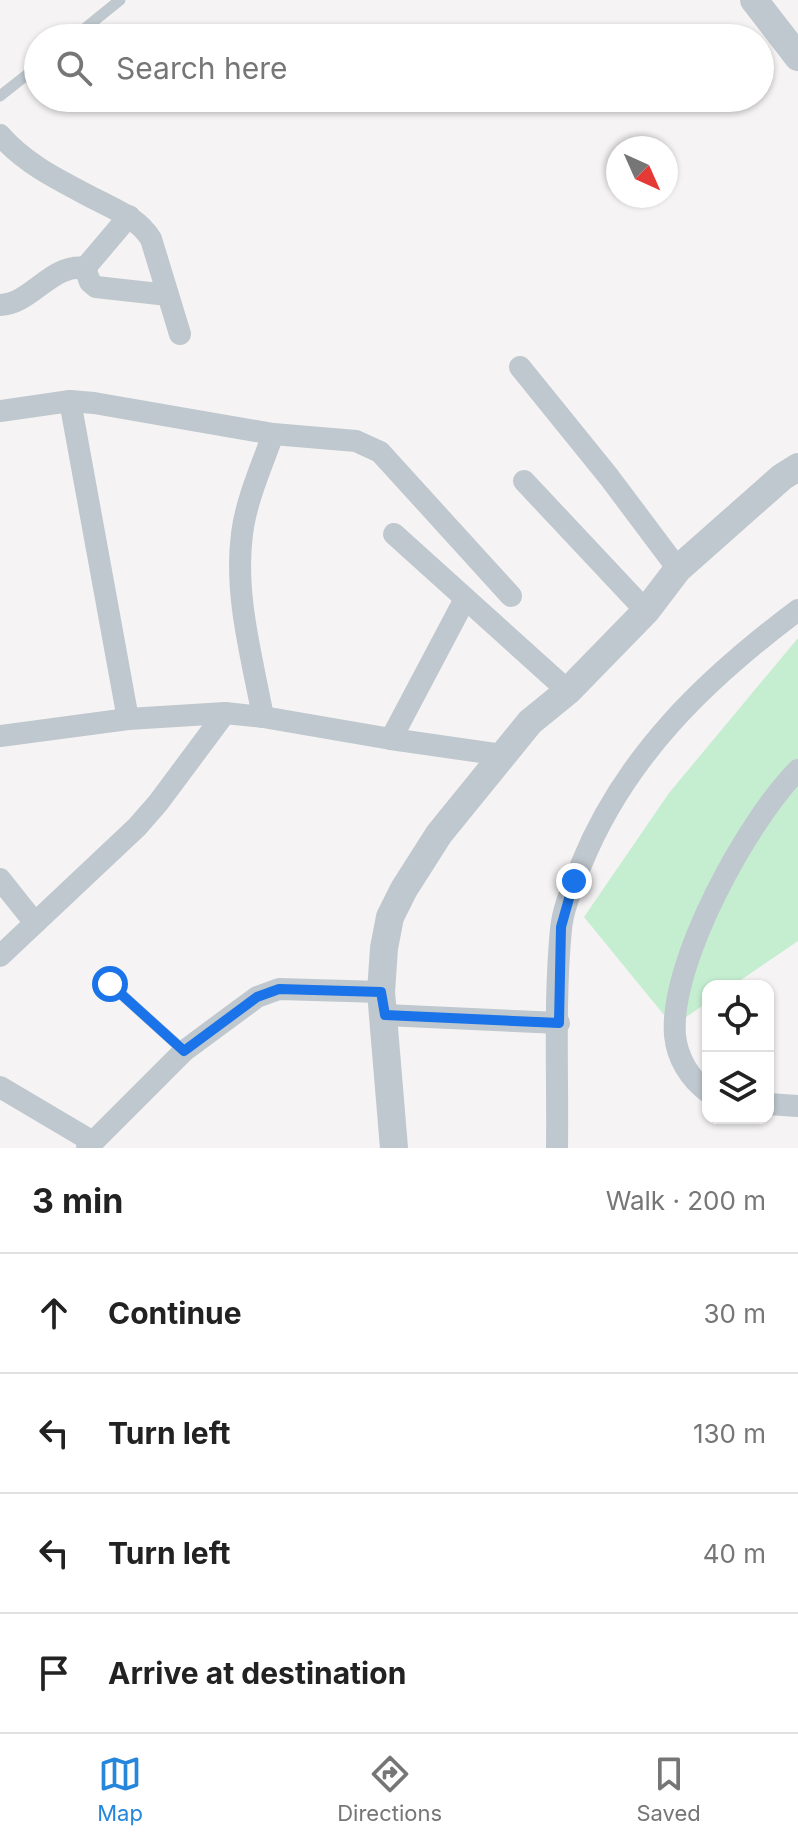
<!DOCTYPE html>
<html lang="en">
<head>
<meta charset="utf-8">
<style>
	:root { --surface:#fff; --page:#f2f2f2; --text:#222; --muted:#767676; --line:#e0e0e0; --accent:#2686dc }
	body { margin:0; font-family:Inter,sans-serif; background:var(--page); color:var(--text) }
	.controls { position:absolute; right:24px; bottom:24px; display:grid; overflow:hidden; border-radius:16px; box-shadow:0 2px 6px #0004 }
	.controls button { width:72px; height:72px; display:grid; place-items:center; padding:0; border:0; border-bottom:2px solid var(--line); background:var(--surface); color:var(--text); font:40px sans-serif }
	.compass { position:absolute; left:606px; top:136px; width:72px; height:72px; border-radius:50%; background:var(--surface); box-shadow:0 2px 6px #0004; rotate:135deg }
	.stop { position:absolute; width:24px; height:24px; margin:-18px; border:6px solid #1a73e8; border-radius:50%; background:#fff }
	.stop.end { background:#1a73e8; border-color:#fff; box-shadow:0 2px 8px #0008 }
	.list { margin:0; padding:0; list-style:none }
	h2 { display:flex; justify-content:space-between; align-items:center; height:104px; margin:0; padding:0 32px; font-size:34px }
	h2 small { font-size:26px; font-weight:400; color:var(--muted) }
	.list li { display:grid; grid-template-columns:52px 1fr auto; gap:24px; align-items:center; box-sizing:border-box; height:120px; padding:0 32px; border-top:2px solid var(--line) }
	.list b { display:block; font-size:30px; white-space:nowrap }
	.list em { font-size:26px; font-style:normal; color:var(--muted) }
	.icon { flex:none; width:44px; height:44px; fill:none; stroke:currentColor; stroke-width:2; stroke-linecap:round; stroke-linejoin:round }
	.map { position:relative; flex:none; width:798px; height:1148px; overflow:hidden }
	.search { position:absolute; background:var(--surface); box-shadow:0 2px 6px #0004; left:24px; right:24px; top:24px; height:88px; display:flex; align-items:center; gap:20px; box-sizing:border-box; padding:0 28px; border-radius:44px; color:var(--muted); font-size:30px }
	.sheet { height:584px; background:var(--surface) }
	nav { display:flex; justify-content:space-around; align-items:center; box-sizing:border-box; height:112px; border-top:2px solid var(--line); background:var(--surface); font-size:22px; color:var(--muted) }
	nav a { display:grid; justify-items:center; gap:4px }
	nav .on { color:var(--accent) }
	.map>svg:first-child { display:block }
	.green { fill:#c5eed1 }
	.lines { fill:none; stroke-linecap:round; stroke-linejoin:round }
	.service { stroke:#bfc8ce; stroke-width:11 }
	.minor { stroke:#bfc8ce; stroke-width:22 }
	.tertiary { stroke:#bfc8ce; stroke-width:28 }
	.route { stroke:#1a73e8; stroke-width:10 }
</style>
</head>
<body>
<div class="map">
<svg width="798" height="1148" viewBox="0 0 798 1148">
	<rect width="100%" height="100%" fill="#f5f3f3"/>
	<path class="green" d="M798 638V941L732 986H708V1002L673 1026 584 917 669 793Z"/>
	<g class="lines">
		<g class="service">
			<path d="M73 38 120 0"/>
			<path d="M0 96 38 66"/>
			<path d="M110 984 184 1051"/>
		</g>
		<g class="minor">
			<path d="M0 135C26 165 61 181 95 199 116 210 138 218 151 239L180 334"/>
			<path d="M85 268 129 216"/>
			<path d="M0 305C32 304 51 263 85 268L90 282 96 287 168 295"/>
			<path d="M520 367 609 477 678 569"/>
			<path d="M70 401 128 719"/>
			<path d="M0 411 70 401 94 403 273 434 356 441 380 452 511 596"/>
			<path d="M524 481 646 611"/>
			<path d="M394 534 568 691"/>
			<path d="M263 717C252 657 234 595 242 534 246 500 262 466 273 434"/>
			<path d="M0 736 128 719 225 713 263 717 391 739 502 755"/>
			<path d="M391 739 465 599"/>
			<path d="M0 879 35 923"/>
			<path d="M0 956 137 827 158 803 225 713"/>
			<path d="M385 1015 559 1023"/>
			<path d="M0 1087 93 1142"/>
			<path d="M708 1092C690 1079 677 1058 675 1035 669 963 748 820 798 770"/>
			<path d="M768 1104 798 1106"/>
			<path d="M87 1148 184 1051 257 997 279 989 381 992"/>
			<path d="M557 1148C558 1076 554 1001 561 929 563 908 573 885 581 865 625 756 706 679 798 610"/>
		</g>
		<g class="tertiary">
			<path d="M754 0 798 57"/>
			<path d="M394 1148 381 992 384 948 390 917 404 889 439 834 530 722 568 691 646 611 678 569 782 477 798 467"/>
		</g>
	</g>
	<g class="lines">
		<path class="route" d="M110 984 184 1051 257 997 279 989 381 992 385 1015 559 1023 561 927 574 881"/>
	</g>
</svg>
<div class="controls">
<button><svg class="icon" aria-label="locate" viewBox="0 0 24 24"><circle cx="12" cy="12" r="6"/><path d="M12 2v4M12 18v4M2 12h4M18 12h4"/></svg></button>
<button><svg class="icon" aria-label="layers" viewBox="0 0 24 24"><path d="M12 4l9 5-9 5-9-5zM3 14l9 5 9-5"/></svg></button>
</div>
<svg class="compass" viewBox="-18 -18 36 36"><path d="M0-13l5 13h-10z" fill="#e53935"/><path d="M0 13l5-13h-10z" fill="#767676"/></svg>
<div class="stop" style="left:110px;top:984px"></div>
<div class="stop end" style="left:574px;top:881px"></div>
<div class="search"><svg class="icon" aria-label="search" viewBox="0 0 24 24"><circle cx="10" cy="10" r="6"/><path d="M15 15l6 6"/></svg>Search here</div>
</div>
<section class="sheet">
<h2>3 min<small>Walk · 200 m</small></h2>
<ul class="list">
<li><svg class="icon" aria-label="ahead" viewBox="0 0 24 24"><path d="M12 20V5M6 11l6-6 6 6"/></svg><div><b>Continue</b></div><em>30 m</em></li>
<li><svg class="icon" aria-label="left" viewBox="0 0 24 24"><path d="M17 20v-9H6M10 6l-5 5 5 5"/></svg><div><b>Turn left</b></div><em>130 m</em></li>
<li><svg class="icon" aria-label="left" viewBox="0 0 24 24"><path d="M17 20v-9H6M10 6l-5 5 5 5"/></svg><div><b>Turn left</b></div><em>40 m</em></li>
<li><svg class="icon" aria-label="arrive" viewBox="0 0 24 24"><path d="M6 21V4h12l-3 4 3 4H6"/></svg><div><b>Arrive at destination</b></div></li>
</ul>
</section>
<nav>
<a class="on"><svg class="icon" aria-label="map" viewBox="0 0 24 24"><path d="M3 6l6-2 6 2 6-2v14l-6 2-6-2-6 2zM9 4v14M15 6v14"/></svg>Map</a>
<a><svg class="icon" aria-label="directions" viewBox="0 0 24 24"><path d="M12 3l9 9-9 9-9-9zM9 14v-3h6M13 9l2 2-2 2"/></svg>Directions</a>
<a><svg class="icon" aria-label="saved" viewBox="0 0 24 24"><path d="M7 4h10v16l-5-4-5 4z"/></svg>Saved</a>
</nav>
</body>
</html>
